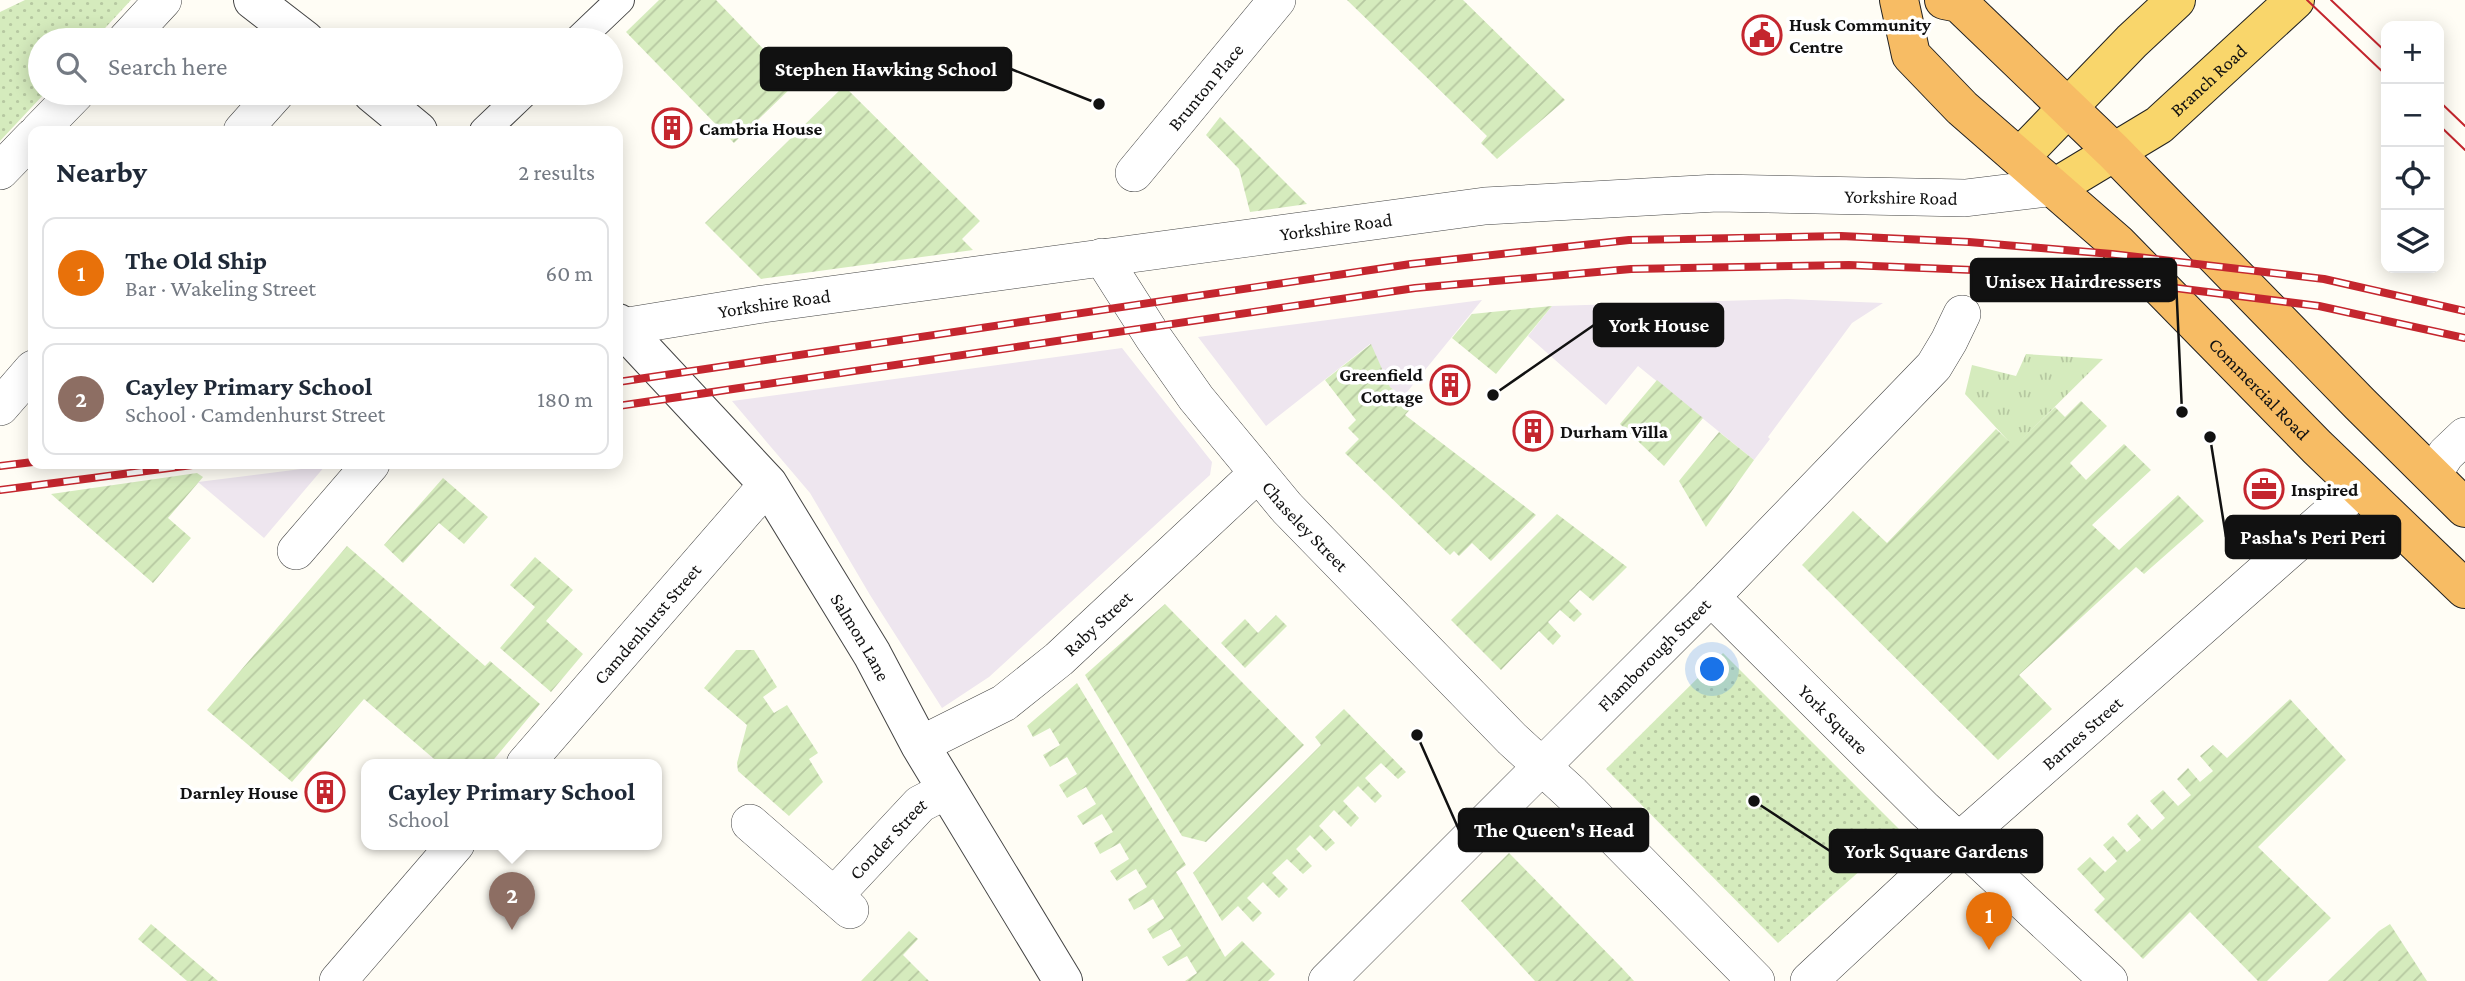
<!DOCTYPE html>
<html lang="en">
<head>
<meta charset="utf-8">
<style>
	:root { --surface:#fff; --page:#f6f6f7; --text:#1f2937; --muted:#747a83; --line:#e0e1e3; --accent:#c4262e }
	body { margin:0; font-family:"Crimson Pro",serif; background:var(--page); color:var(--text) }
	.controls { position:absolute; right:21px; top:21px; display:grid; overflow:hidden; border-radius:14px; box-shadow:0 4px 18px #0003 }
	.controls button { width:63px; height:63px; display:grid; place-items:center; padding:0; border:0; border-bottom:2px solid var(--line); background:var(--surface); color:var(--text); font:35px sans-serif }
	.you { position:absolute; left:1713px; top:670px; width:24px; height:24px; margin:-18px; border:5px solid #fff; border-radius:50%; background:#1a73e8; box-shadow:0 0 0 10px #1a73e833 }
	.badge { display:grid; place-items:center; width:46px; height:46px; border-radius:50%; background:var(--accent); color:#fff; font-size:23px; font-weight:700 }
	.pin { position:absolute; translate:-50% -58px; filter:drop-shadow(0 2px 4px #0008) }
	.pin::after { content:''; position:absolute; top:37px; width:24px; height:21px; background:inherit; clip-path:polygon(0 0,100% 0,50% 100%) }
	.popup { position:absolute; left:361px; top:759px; width:301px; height:91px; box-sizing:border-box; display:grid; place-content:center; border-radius:14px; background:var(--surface); filter:drop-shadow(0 2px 5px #0005); font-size:23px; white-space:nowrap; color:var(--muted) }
	.popup b { font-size:26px; color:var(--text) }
	.popup::after { content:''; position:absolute; left:50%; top:100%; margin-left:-14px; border:14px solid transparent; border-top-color:var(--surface) }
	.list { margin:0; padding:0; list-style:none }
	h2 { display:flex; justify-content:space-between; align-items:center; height:91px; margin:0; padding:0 28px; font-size:30px }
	h2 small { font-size:23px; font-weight:400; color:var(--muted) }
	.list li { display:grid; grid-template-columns:46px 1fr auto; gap:21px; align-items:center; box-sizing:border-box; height:112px; margin:0 14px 14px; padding:0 14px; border:2px solid var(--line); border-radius:14px }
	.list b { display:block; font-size:26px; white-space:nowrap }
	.list p { margin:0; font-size:23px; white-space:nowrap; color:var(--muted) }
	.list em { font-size:23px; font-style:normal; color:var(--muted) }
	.icon { flex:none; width:38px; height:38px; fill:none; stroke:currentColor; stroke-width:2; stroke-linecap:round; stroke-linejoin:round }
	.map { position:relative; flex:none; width:2465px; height:981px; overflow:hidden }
	.search { position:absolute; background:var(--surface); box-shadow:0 4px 18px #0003; left:28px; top:28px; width:595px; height:77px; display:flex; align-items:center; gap:18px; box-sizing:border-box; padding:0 24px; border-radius:38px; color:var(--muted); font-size:26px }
	.panel { position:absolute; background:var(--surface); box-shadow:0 4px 18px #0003; left:28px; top:126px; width:595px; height:343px; border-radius:14px }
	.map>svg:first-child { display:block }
	.industrial { fill:#eee6ef }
	.grass { fill:url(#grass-tufts) }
	.park { fill:url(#park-dots) }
	.garden { fill:url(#garden-furrows) }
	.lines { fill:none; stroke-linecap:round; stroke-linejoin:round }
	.pedestrian-casing { stroke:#444; stroke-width:30 }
	.minor-casing { stroke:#444; stroke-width:38 }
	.tertiary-casing { stroke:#444; stroke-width:40 }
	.primary-casing { stroke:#222; stroke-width:40 }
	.trunk-casing { stroke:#222; stroke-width:40 }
	.pedestrian { stroke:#fff; stroke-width:28 }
	.minor { stroke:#fff; stroke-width:37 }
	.tertiary { stroke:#fff; stroke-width:38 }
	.primary { stroke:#f9d66b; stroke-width:38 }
	.trunk { stroke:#f7bc64; stroke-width:38 }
	.tram { stroke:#c4262e; stroke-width:2 }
	.rail-casing { stroke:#c4262e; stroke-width:8 }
	.rail { stroke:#fff; stroke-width:5; stroke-dasharray:16; stroke-linecap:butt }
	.labels { text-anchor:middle; stroke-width:7; stroke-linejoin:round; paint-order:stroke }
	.poi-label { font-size:19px; font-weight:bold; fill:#111; stroke:#fff; text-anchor:start }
	.street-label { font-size:19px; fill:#111; stroke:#fff }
	.leader { fill:none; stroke:#111; stroke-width:2.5 }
	.callout-dot { fill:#111; stroke:#fff; stroke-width:2.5 }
	.callout { fill:#111; stroke:#111; stroke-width:2.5 }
	.callout-label { font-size:21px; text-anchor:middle; font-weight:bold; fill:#fff }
</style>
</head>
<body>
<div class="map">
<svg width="2465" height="981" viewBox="0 0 2465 981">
	<defs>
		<pattern id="grass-tufts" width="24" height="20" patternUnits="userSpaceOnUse" patternTransform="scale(1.75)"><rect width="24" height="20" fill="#d5ebbd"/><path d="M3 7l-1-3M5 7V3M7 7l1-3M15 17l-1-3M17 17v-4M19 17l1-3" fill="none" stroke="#b6c8a1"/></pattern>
		<pattern id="park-dots" width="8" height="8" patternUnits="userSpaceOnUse" patternTransform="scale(1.75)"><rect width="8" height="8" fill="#d5ebbd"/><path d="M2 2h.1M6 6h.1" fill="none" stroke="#b6c8a1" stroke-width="1.8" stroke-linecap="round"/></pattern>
		<pattern id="garden-furrows" width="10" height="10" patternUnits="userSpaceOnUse" patternTransform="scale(1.75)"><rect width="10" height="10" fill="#d5ebbd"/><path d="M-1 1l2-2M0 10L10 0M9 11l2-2" fill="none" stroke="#b6c8a1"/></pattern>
	</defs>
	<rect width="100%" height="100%" fill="#fffdf5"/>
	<g class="industrial">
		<path d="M1787 299 1883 303 1852 323 1768 437 1770 439 1754 460 1638 366 1606 405 1528 336 1552 306Z"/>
		<path d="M1482 300 1403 397 1390 387 1370 344 1266 426 1198 337Z"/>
		<path d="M1122 348 1212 462 1210 475 989 677 942 708 870 595 810 493 732 401Z"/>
		<path d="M325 466 264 538 198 482Z"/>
	</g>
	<path class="grass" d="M2026 354 2103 359 2014 447 1965 394 1972 365 2016 376Z"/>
	<g class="park">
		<path d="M25 0H131L94 40H40V93H45L0 141V12Z"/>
		<path d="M1723 653 1903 833 1778 943 1606 769Z"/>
	</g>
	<g class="garden">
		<path d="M659 0H716L796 83 734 143 626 32Z"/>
		<path d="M1347 0H1463L1565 100 1497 159 1481 143 1487 136Z"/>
		<path d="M844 86 980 221 962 239 973 250 761 279 705 223Z"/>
		<path d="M1220 117 1307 204 1250 212 1239 169 1206 135Z"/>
		<path d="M1552 306 1496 374 1452 338 1472 314Z"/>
		<path d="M1371 344 1390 387 1414 405 1405 415 1536 515 1491 561 1472 543 1459 556 1454 551 1450 555 1345 453 1359 439 1348 428 1356 420 1325 380Z"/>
		<path d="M1657 380 1703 418 1664 466 1620 424Z"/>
		<path d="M2081 401 2107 426 2070 463 2086 480 2124 444 2151 470 2092 525 2119 550 2178 495 2204 521 2144 574 2136 567 2019 675 2052 709 1998 760 1802 565 1853 511 1887 543 1996 429 2014 446 2055 407 2065 417Z"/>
		<path d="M1719 432 1754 460 1706 527 1679 481Z"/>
		<path d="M197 473 203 477 168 518 191 538 153 583 51 494Z"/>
		<path d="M443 478 488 517 464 544 439 523 403 563 384 545Z"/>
		<path d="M1557 514 1627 567 1593 601 1580 590 1569 601 1582 614 1574 622 1560 610 1548 622 1561 636 1553 645 1539 631 1501 670 1451 620Z"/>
		<path d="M347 546 485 666 490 661 540 704 490 764H440L364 699 292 782 207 710Z"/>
		<path d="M535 557 573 590 546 621 583 654 551 692 500 648 535 607 510 585Z"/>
		<path d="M1165 604 1304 745 1206 842 1182 836 1085 675Z"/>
		<path d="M1276 615 1287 626 1245 668 1221 643 1245 619 1258 633Z"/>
		<path d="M736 650H754L777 687 763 697 774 713 787 705 818 753 809 759 823 782 789 816 738 771 737 763 747 725 704 688Z"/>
		<path d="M1077 683 1186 865 1176 872 1225 957 1242 941 1275 974 1268 981H1185L1197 973 1187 956 1168 966 1162 957 1181 946 1171 929 1153 939 1147 929 1164 918 1153 899 1134 910 1128 899 1147 887 1136 869 1117 881 1110 871 1129 859 1120 843 1100 854 1094 843 1113 832 1102 814 1083 825 1077 816 1096 804 1086 787 1067 798 1059 785 1077 774 1067 757 1050 767 1043 755 1060 745 1050 728 1033 737 1027 726Z"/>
		<path d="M2290 699 2346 760 2258 847 2331 918 2267 981H2258L2190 912 2143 959 2094 910 2105 899 2077 869 2090 857 2105 872 2117 861 2103 845 2113 836 2127 852 2141 840 2127 824 2137 814 2152 830 2165 818 2150 801 2163 790 2178 806 2191 795 2177 779 2188 768 2200 782 2213 771 2200 756 2213 745 2227 758Z"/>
		<path d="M1344 709 1406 772 1398 779 1381 763 1365 778 1382 796 1375 803 1358 786 1343 801 1359 818 1351 827 1334 810 1319 826 1335 843 1326 851 1310 835 1296 849 1312 866 1303 874 1287 859 1272 873 1288 889 1279 898 1263 882 1247 898 1262 913 1253 922 1238 906 1222 921 1193 873 1321 745 1315 737Z"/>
		<path d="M1509 853 1622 968 1634 981H1535L1461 901Z"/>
		<path d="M151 924 218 981H187L138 939Z"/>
		<path d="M2390 924 2427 981H2328L2379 931Z"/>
		<path d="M909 931 918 939 903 955 929 981H861Z"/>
	</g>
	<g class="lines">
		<g class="pedestrian-casing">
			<g id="pedestrian">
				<path d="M578 40 620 0"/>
				<path d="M484 131 524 93"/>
			</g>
		</g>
		<g class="minor-casing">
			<g id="minor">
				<path d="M126 40 163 0"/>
				<path d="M39 131 76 93"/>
				<path d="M242 131 276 93"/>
				<path d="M0 171 33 137"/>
				<path id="s1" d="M1134 173 1277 0"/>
				<path id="s2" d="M1102 257 1153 337 1196 398 1287 508 1512 739 1572 794 1756 981"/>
				<path id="s3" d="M622 327 763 304 1485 206 1717 193 1965 198 2056 187"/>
				<path d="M0 407 33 369"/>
				<path d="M2433 474 2446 454 2465 436"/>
				<path d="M296 551 371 464"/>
				<path id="s4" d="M1711 597 1924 809 2109 981"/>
				<path id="s5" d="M920 745 1004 703 1059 659 1257 474"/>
				<path id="s6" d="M525 764 768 484"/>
				<path d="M750 823 850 910"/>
				<path id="s7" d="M834 896 920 804 947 790"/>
				<path d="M338 981 456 844"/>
				<path id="s8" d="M1327 981 1711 597 1934 366 1949 341 1962 314"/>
				<path id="s9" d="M1809 981 1958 842 2359 488"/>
			</g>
		</g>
		<g class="tertiary-casing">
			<g id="tertiary">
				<path d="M253 0 305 40"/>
				<path d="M372 93 418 131"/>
				<path id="s10" d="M618 323 768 484 872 654 920 745 1063 981"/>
			</g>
		</g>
		<g class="primary-casing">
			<g id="primary">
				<path d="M2020 157 2132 41 2176 0"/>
				<path id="s11" d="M2056 187 2159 125 2295 0"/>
			</g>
		</g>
		<g class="trunk-casing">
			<g id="trunk">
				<path id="s12" d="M1899 0 1911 55 1962 108 2117 243 2317 447 2465 589"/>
				<path d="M1944 0 1959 3 2114 152 2360 404 2465 508"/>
			</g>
		</g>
		<use href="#pedestrian" class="pedestrian"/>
		<use href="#minor" class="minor"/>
		<use href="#tertiary" class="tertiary"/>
		<use href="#primary" class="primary"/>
		<use href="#trunk" class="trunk"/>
		<g class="tram">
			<path d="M2307 0 2386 75"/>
			<path d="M2331 0 2386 52"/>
			<path d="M2439 101 2465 126"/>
			<path d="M2439 125 2465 150"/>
		</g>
		<g class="rail-casing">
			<g id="rail">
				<path d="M618 382 1411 264 1629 240 1841 236 1969 242 2112 254 2324 279 2465 311"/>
				<path d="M618 406 1415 288 1631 269 1849 265 1973 270 2112 280 2319 306 2465 338"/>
				<path d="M0 466 33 462"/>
				<path d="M0 490 200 464"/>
			</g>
		</g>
		<use href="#rail" class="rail"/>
	</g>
	<defs>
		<g id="civic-ring" transform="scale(2.0125)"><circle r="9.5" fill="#fff" stroke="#c4262e" stroke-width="1.5"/><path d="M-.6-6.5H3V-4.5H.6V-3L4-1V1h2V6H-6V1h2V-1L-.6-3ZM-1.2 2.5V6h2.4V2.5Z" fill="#c4262e"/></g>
		<g id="building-ring" transform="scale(2.0125)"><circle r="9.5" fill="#fff" stroke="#c4262e" stroke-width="1.5"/><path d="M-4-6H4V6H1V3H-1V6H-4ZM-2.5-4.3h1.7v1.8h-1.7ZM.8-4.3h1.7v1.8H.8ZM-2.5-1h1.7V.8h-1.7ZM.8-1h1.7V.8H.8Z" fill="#c4262e"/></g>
		<g id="office-ring" transform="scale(2.0125)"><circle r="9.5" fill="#fff" stroke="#c4262e" stroke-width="1.5"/><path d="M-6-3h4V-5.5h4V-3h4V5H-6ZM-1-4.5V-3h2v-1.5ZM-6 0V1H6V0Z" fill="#c4262e"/></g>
	</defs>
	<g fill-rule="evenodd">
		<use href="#civic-ring" x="1762" y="35"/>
		<use href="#building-ring" x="672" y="128"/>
		<use href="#building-ring" x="1450" y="385"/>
		<use href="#building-ring" x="1533" y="431"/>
		<use href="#office-ring" x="2264" y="489"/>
		<use href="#building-ring" x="325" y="792"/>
	</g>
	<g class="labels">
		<g class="poi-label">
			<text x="1789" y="31">Husk Community<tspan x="1789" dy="22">Centre</tspan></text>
			<text x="699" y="135">Cambria House</text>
			<text x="1423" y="381" text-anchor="end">Greenfield<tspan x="1423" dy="22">Cottage</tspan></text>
			<text x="1560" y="438">Durham Villa</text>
			<text x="2291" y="496">Inspired</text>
			<text x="298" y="799" text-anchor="end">Darnley House</text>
		</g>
		<g class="street-label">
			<text dy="7" stroke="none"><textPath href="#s11" startOffset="187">Branch Road</textPath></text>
			<text dy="7" stroke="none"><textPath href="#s1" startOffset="112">Brunton Place</textPath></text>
			<text dy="7" stroke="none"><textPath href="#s3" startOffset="1288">Yorkshire Road</textPath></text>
			<text dy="7" stroke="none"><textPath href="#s3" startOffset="721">Yorkshire Road</textPath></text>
			<text dy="7" stroke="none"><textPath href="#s3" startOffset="154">Yorkshire Road</textPath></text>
			<text dy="7" stroke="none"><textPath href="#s12" startOffset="539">Commercial Road</textPath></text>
			<text dy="7" stroke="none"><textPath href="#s2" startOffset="338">Chaseley Street</textPath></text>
			<text dy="7" stroke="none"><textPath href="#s5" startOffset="217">Raby Street</textPath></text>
			<text dy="7" stroke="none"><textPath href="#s6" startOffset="186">Camdenhurst Street</textPath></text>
			<text dy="7" stroke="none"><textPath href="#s10" startOffset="399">Salmon Lane</textPath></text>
			<text dy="7" stroke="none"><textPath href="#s8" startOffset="462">Flamborough Street</textPath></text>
			<text dy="7" stroke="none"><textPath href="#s4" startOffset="173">York Square</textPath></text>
			<text dy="7" stroke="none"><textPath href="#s9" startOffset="369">Barnes Street</textPath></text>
			<text dy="7" stroke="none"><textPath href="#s7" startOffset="79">Conder Street</textPath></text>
		</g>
	</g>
	<path class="leader" d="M1099 104L1011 69M2182 412L2176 280M1493 395L1594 325M2210 437L2226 537M1417 735L1459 830M1754 801L1830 851"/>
	<g class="callout-dot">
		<circle cx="1099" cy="104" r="7"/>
		<circle cx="2182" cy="412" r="7"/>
		<circle cx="1493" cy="395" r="7"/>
		<circle cx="2210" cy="437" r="7"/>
		<circle cx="1417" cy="735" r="7"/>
		<circle cx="1754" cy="801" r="7"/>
	</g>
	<g class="callout">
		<rect x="761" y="48" width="250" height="42" rx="7"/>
		<rect x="1971" y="259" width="205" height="42" rx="7"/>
		<rect x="1594" y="304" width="129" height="42" rx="7"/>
		<rect x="2226" y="516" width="174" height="42" rx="7"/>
		<rect x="1459" y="809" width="189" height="42" rx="7"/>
		<rect x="1830" y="830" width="212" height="42" rx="7"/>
	</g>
	<g class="callout-label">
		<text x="886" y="76">Stephen Hawking School</text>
		<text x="2073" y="288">Unisex Hairdressers</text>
		<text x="1659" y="332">York House</text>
		<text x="2313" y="544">Pasha's Peri Peri</text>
		<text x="1554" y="837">The Queen's Head</text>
		<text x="1936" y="858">York Square Gardens</text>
	</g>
</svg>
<div class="controls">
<button>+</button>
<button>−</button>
<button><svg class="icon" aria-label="locate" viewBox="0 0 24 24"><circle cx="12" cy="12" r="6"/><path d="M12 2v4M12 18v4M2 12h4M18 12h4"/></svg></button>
<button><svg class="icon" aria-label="layers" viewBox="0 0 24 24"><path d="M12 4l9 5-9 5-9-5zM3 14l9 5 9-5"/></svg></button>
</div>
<div class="you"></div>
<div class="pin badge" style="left:1989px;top:950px;background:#e8710a">1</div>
<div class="pin badge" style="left:512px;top:930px;background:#8d6e63">2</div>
<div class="popup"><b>Cayley Primary School</b>School</div>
<div class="search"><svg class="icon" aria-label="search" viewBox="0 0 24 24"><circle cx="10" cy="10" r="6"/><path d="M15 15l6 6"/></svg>Search here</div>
<section class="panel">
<h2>Nearby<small>2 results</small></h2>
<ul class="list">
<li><span class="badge" style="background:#e8710a">1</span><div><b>The Old Ship</b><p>Bar · Wakeling Street</p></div><em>60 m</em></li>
<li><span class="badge" style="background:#8d6e63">2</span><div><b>Cayley Primary School</b><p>School · Camdenhurst Street</p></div><em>180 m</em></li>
</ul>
</section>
</div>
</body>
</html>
